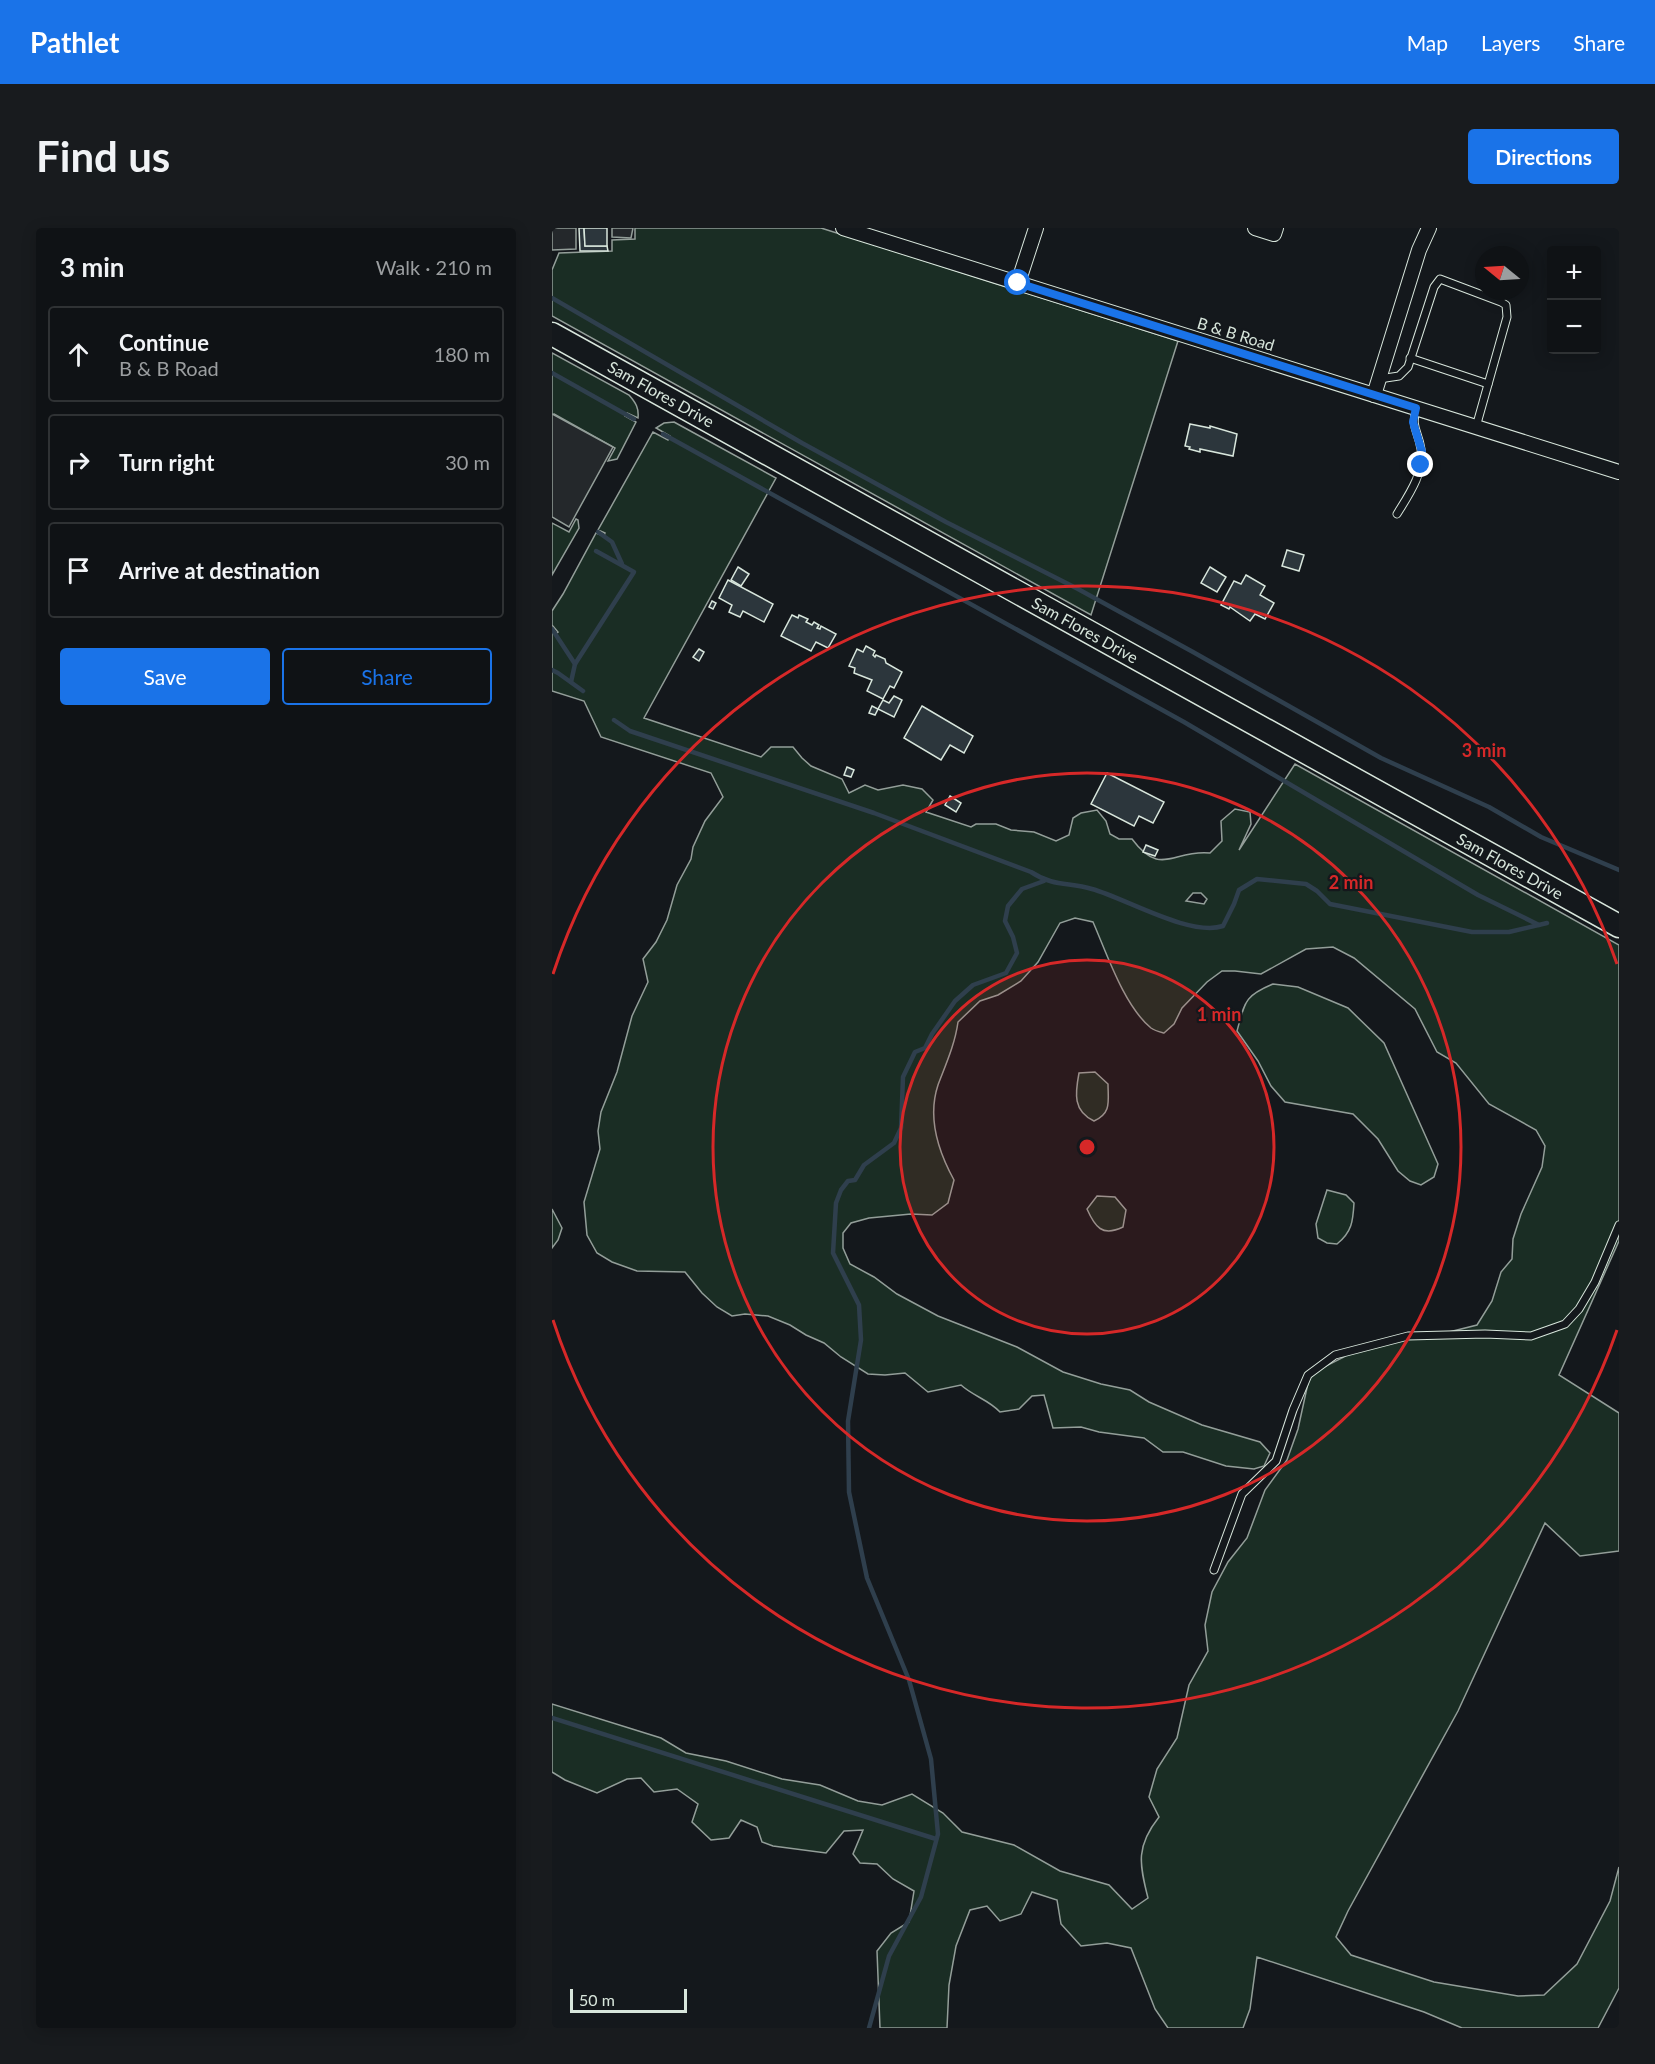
<!DOCTYPE html>
<html lang="en">
<head>
<meta charset="utf-8">
<style>
	:root { --surface:#0f1215; --page:#181b1e; --text:#f1f3f6; --muted:#9b9ea0; --line:#2f3234; --accent:#1a73e8 }
	body { margin:0; font-family:Lato,sans-serif; background:var(--page); color:var(--text) }
	.controls { position:absolute; right:18px; top:18px; display:grid; overflow:hidden; border-radius:6px; box-shadow:0 3px 15px #0003 }
	.controls button { width:54px; height:54px; display:grid; place-items:center; padding:0; border:0; border-bottom:2px solid var(--line); background:var(--surface); color:var(--text); font:30px sans-serif }
	.compass { position:absolute; left:923px; top:18px; width:54px; height:54px; border-radius:50%; background:var(--surface); box-shadow:0 3px 15px #0003; rotate:288deg }
	.scale { position:absolute; left:18px; bottom:15px; width:117px; box-sizing:border-box; padding-left:6px; border:3px solid #d8e6dc; border-top:0; font-size:16px; line-height:21px; white-space:nowrap; color:#d8e6dc; -webkit-text-stroke:4px #14181c; paint-order:stroke }
	.stop { position:absolute; width:18px; height:18px; margin:-14px; border:4px solid #1a73e8; border-radius:50%; background:#fff }
	.stop.end { background:#1a73e8; border-color:#fff; box-shadow:0 2px 6px #0008 }
	.list { margin:0; padding:0; list-style:none }
	h2 { display:flex; justify-content:space-between; align-items:center; height:78px; margin:0; padding:0 24px; font-size:26px }
	h2 small { font-size:20px; font-weight:400; color:var(--muted) }
	.list li { display:grid; grid-template-columns:39px 1fr auto; gap:18px; align-items:center; box-sizing:border-box; height:96px; margin:0 12px 12px; padding:0 12px; border:2px solid var(--line); border-radius:6px }
	.list b { display:block; font-size:22px; white-space:nowrap }
	.list p { margin:0; font-size:20px; white-space:nowrap; color:var(--muted) }
	.list em { font-size:20px; font-style:normal; color:var(--muted) }
	.actions { display:flex; gap:12px; padding:18px 24px }
	.actions a { flex:1; padding:14px 0; border:2px solid var(--accent); border-radius:6px; text-align:center; font-size:21px; color:var(--accent) }
	.actions .main { background:var(--accent); color:#fff }
	.icon { flex:none; width:33px; height:33px; fill:none; stroke:currentColor; stroke-width:2; stroke-linecap:round; stroke-linejoin:round }
	.map { position:relative; flex:none; width:1067px; height:1800px; overflow:hidden; border-radius:6px }
	header { display:flex; align-items:center; gap:36px; box-sizing:border-box; height:84px; padding:0 30px; background:var(--accent); color:#fff }
	header strong { font-size:28px }
	nav { display:flex; gap:33px; margin-inline-start:auto; font-size:21px }
	.intro { display:flex; align-items:center; justify-content:space-between; box-sizing:border-box; height:144px; padding:0 36px }
	h1 { margin:0; font-size:42px }
	.button { padding:15px 27px; border-radius:6px; background:var(--accent); color:#fff; font-size:21px; font-weight:700 }
	main { display:flex; gap:36px; padding:0 36px }
	aside { flex:1; background:var(--surface); border-radius:6px; box-shadow:0 3px 15px #0003 }
	.map>svg:first-child { display:block }
	.green { fill:#1a2d24; stroke:#939e99; stroke-width:1.5; fill-rule:evenodd }
	.parking { fill:#24282b; stroke:#939e99; stroke-width:1.5 }
	.lines { fill:none; stroke-linecap:round; stroke-linejoin:round }
	.stream { stroke:#2f3f4d; stroke-width:4.5 }
	.building { fill:#2c363c; stroke:#d8e6dc; stroke-width:1.5 }
	.lane-casing { stroke:#d8e6dc; stroke-width:9 }
	.street-casing { stroke:#d8e6dc; stroke-width:16 }
	.primary-casing { stroke:#d8e6dc; stroke-width:25 }
	.lane { stroke:#14181c; stroke-width:7 }
	.street { stroke:#14181c; stroke-width:14 }
	.primary { stroke:#14181c; stroke-width:22 }
	.route { stroke:#1a73e8; stroke-width:8 }
	.ring { fill:none; stroke:#d62828; stroke-width:3 }
	.labels { text-anchor:middle; stroke-width:4.5; stroke-linejoin:round; paint-order:stroke }
	.street-label { font-size:16px; fill:#d8e6dc; stroke:#14181c }
	.centre { fill:#d62828; stroke:#14181c; stroke-width:3 }
	.ring-label { font-size:18px; text-anchor:middle; font-weight:bold; fill:#d62828; stroke:#14181c; stroke-width:4.5; stroke-linejoin:round; paint-order:stroke }
</style>
</head>
<body>
<header>
<strong>Pathlet</strong>
<nav><a>Map</a><a>Layers</a><a>Share</a></nav>
</header>
<div class="intro"><h1>Find us</h1><a class="button">Directions</a></div>
<main>
<aside>
<h2>3 min<small>Walk · 210 m</small></h2>
<ul class="list">
<li><svg class="icon" aria-label="ahead" viewBox="0 0 24 24"><path d="M12 20V5M6 11l6-6 6 6"/></svg><div><b>Continue</b><p>B &amp; B Road</p></div><em>180 m</em></li>
<li><svg class="icon" aria-label="right" viewBox="0 0 24 24"><path d="M7 20v-9h11M14 6l5 5-5 5"/></svg><div><b>Turn right</b></div><em>30 m</em></li>
<li><svg class="icon" aria-label="arrive" viewBox="0 0 24 24"><path d="M6 21V4h12l-3 4 3 4H6"/></svg><div><b>Arrive at destination</b></div></li>
</ul>
<div class="actions"><a class="main">Save</a><a>Share</a></div>
</aside>
<div class="map">
<svg width="1067" height="1800" viewBox="0 0 1067 1800">
	<rect width="100%" height="100%" fill="#14181c"/>
	<g class="green">
		<path d="M83 0H269L626 113 539 387 0 88V42L7 25 60 23V12L83 11Z"/>
		<path d="M0 125 77 167C84 175 87 180 86 190L75 185 73 188 84 194 65 231 56 233 63 220 2 186 0 188Z"/>
		<path d="M122 194 224 250 92 490 209 529 219 519H241L250 530 259 538 290 551 297 565 313 557 326 562 351 557 370 561 381 572 374 584 419 599 424 596H444L459 602 482 604 504 613 517 607 521 590 529 585 545 582 554 593 558 606 567 611H580C609 650 621 621 658 625L670 613 669 593 683 581 698 584 699 596 687 622 743 536 1067 717V1013L1007 1147 1067 1185V1323L1028 1328 993 1295 906 1483 796 1683 784 1709 799 1727 882 1754 966 1768 992 1767 1025 1736 1058 1673 1067 1639V1760L1046 1800H910L872 1784 705 1729 698 1781 691 1800H616L603 1781 579 1720 555 1715 529 1718 509 1696 505 1672 480 1664 469 1686 448 1693 435 1678 418 1682 404 1718 397 1757 395 1800H328L325 1723 339 1705 357 1694 362 1663 341 1651 325 1636 308 1635 301 1626 311 1602 292 1603 274 1625 221 1618 210 1614 205 1599 189 1592 177 1610 159 1612 140 1594 146 1576 125 1561 102 1564 89 1550 75 1551 45 1565 13 1552 0 1544V1476L109 1510 134 1525 174 1533 230 1551 268 1557 306 1573 330 1577 360 1566 391 1585 410 1604 462 1617 508 1643 557 1657 580 1681 596 1670C587 1635 584 1618 607 1589L597 1569 605 1541 625 1510 637 1457 656 1423 653 1397 660 1364 676 1334 695 1310 713 1262 735 1232 746 1201 758 1146 792 1129 803 1119 889 1106 925 1097 940 1073 949 1044 960 1031 961 1011 969 986 990 939 993 918 984 902 937 876 904 835 885 824 863 781 802 730 781 719 754 721 709 746 683 743H670L655 754 630 780 622 796 612 805C608 804 603 803 599 800 572 778 555 726 541 694L523 690 508 695 486 734 469 753 446 767 428 773 406 794C403 816 394 836 386 857 375 890 386 923 402 952L396 975 380 987 359 986 317 990 299 995 291 1005V1020L298 1036 322 1049 345 1066 386 1088 465 1119 511 1144 549 1156 578 1162 597 1174 650 1197 708 1214 718 1225 712 1238 702 1241 674 1238 631 1224H611L592 1210 547 1204 529 1199 501 1200 492 1167 480 1168 467 1181 448 1184C437 1172 421 1168 409 1157L376 1164 353 1145 333 1147 316 1146 289 1129 272 1115 254 1107 238 1097 216 1088 193 1086 180 1088 165 1079 150 1065 133 1044 85 1043 60 1034 45 1025 35 1007 32 974 48 921 46 903 49 884 65 844 80 788 96 754 91 731 104 714 115 692 125 657 139 631 141 619 153 593 171 569 159 545 49 509 32 473 0 463V403L3 406 6 404 0 397V383L11 366 44 305 52 308 53 305 46 302 101 204 116 212 118 208 104 200 112 195ZM641 665H649L655 671 652 676 634 673Z"/>
		<path d="M24 291 26 292 27 300 0 347V295L17 304Z"/>
		<path d="M721 756 746 759 796 780 832 815 886 936 882 949 869 957 858 953 846 943 826 911 801 886 733 874 719 858 706 833 685 803C693 774 692 768 721 756Z"/>
		<path d="M543 844 556 856C556 873 560 885 542 893 521 883 523 866 527 845Z"/>
		<path d="M775 962 794 967 802 975C801 993 800 1004 785 1016L775 1015 766 1010 764 996Z"/>
		<path d="M545 968 563 969 574 982 571 999C550 1009 543 999 535 981Z"/>
		<path d="M0 981 10 1000 6 1012 0 1020Z"/>
	</g>
	<g class="parking">
		<path d="M0 0H24V21L0 22Z"/>
		<path d="M60 0H81L79 10 60 9Z"/>
		<path d="M0 186 61 219 17 299 0 289Z"/>
	</g>
	<g class="lines">
		<g class="stream">
			<path d="M0 70 250 215 394 294 526 361 641 424 829 530 937 579 989 609 1067 642"/>
			<path d="M0 145 82 191"/>
			<path d="M111 206 632 494 926 667 987 697"/>
			<path d="M46 304 60 314 70 336"/>
			<path d="M0 401 23 436 19 454"/>
			<path d="M23 436 82 344 44 323"/>
			<path d="M0 442 6 445 31 463"/>
			<path d="M62 492 78 503 322 585 479 644C502 659 516 654 540 661 573 670 638 709 671 698L682 676 687 662 705 651 754 656 765 663 778 676 920 704H957L995 695"/>
			<path d="M0 1490 384 1611"/>
			<path d="M317 1800 337 1728 369 1669 386 1606 379 1531 357 1452 315 1350 297 1264 296 1193 309 1112 307 1077 281 1025 284 975 289 962 296 953 303 952 312 937 342 915 349 900 351 849 363 824 373 820 380 806 403 773 421 757 454 745 465 725 461 709 453 693 456 678 470 661 492 653"/>
		</g>
	</g>
	<g class="building">
		<path d="M27 0H32L33 18H55L56 23H28Z"/>
		<path d="M32 0H55V18H33Z"/>
		<path d="M638 196 658 200V198L685 206 681 228 648 221V224L637 221 638 219 633 218Z"/>
		<path d="M735 322 752 327 747 343 730 338Z"/>
		<path d="M186 339 197 346 189 358 179 352Z"/>
		<path d="M658 339 674 349 665 364 649 355Z"/>
		<path d="M694 347 713 358 708 367 722 375 713 391 703 386 698 393 678 379 677 381 669 377 682 353 689 356Z"/>
		<path d="M176 352 221 376 212 394 191 383 188 389 177 384 180 377 167 370Z"/>
		<path d="M160 373 164 375 161 381 157 379Z"/>
		<path d="M240 387 246 390 247 387 256 391 254 394 260 397 262 394 267 397 265 400 268 401 269 398 284 406 276 420 264 414 259 423 229 408Z"/>
		<path d="M314 418 323 423 321 427 323 429 324 427 333 431 334 435 350 444 342 460 338 458 331 471 315 463 320 452 302 445 303 440 297 438 305 421 311 424Z"/>
		<path d="M147 421 152 424 147 433 141 429Z"/>
		<path d="M342 468 350 472 342 489 326 481 331 472 337 475Z"/>
		<path d="M320 478 326 481 323 487 317 485Z"/>
		<path d="M370 478 421 508 412 525 398 517 389 532 352 510Z"/>
		<path d="M295 539 302 542 299 549 292 547Z"/>
		<path d="M555 545 612 574 601 595 587 588 582 598 539 576Z"/>
		<path d="M398 568 409 575 404 584 393 577Z"/>
		<path d="M594 617 606 622 603 628 591 624Z"/>
	</g>
	<g class="lines">
		<g class="lane-casing">
			<g id="lane">
				<path d="M858 130 936 156"/>
				<path d="M827 151 847 148 856 139 882 59 888 51 949 74 954 77 955 89 924 199"/>
				<path d="M845 286C856 268 873 244 869 221 866 202 859 201 864 180"/>
				<path d="M662 1342 690 1266 724 1233 741 1182 756 1147 783 1127 856 1108 933 1106 979 1108 1013 1096 1027 1081 1043 1054 1067 997"/>
			</g>
		</g>
		<g class="street-casing">
			<g id="street">
				<path d="M291 0 1067 244"/>
				<path d="M703 0 722 6 724 0"/>
				<path d="M466 55 484 0"/>
				<path d="M822 167 867 22 877 0"/>
			</g>
		</g>
		<g class="primary-casing">
			<path id="primary" d="M0 106 1067 698"/>
		</g>
		<use href="#lane" class="lane"/>
		<use href="#street" class="street"/>
		<use href="#primary" class="primary"/>
	</g>
	<g class="lines">
		<path class="route" d="M466 55 864 180 861 194 870 224 869 237"/>
	</g>
	<circle cx="535" cy="919" r="187" fill="#d62828" fill-opacity=".12"/>
	<g class="ring">
		<circle cx="535" cy="919" r="187"/>
		<circle cx="535" cy="919" r="374"/>
		<path d="M1065 1102A561 561 0 0 1 1 1092M1 746A561 561 0 0 1 1065 736"/>
	</g>
	<g class="labels">
		<g class="street-label">
			<text transform="translate(684 106) rotate(17)" y="6">B &amp; B Road</text>
			<text transform="translate(109 166) rotate(29)" y="6">Sam Flores Drive</text>
			<text transform="translate(533 402) rotate(29)" y="6">Sam Flores Drive</text>
			<text transform="translate(958 638) rotate(29)" y="6">Sam Flores Drive</text>
		</g>
	</g>
	<circle cx="535" cy="919" r="9" class="centre"/>
	<g class="ring-label">
		<text x="932" y="529">3 min</text>
		<text x="799" y="661">2 min</text>
		<text x="667" y="793">1 min</text>
	</g>
</svg>
<div class="controls">
<button>+</button>
<button>−</button>
</div>
<svg class="compass" viewBox="-18 -18 36 36"><path d="M0-13l5 13h-10z" fill="#e53935"/><path d="M0 13l5-13h-10z" fill="#9b9ea0"/></svg>
<div class="scale">50 m</div>
<div class="stop" style="left:466px;top:55px"></div>
<div class="stop end" style="left:869px;top:237px"></div>
</div>
</main>
</body>
</html>
